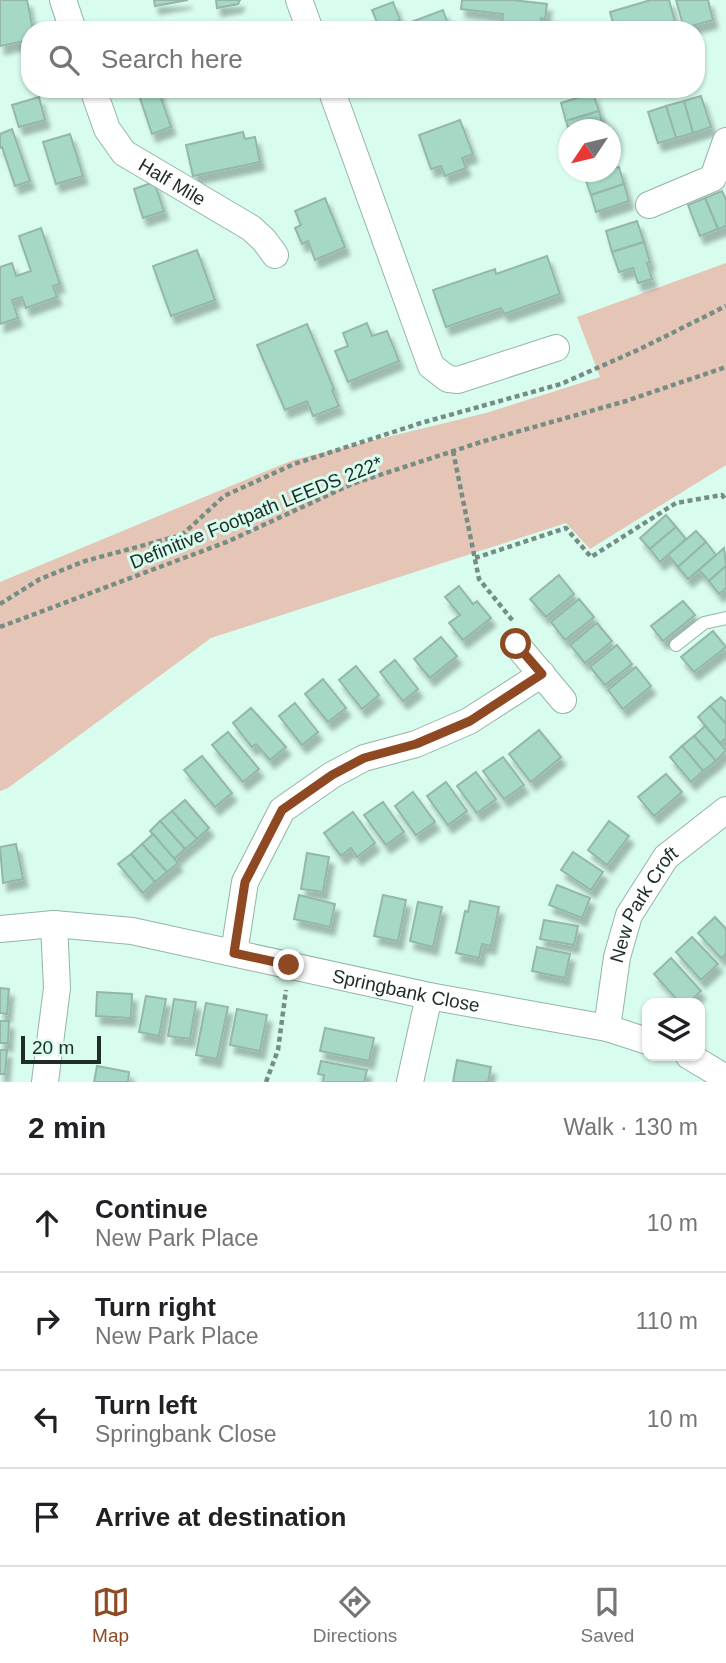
<!DOCTYPE html>
<html lang="en">
<head>
<meta charset="utf-8">
<style>
	:root { --surface:#fff; --page:#f2f2f2; --text:#202124; --muted:#757577; --line:#e0e0e0; --accent:#8f4922 }
	body { margin:0; font-family:Helvetica,sans-serif; background:var(--page); color:var(--text) }
	.controls { position:absolute; right:21px; bottom:21px; display:grid; overflow:hidden; border-radius:14px; box-shadow:0 2px 5px #0004 }
	.controls button { width:63px; height:63px; display:grid; place-items:center; padding:0; border:0; border-bottom:2px solid var(--line); background:var(--surface); color:var(--text); font:35px sans-serif }
	.compass { position:absolute; left:558px; top:119px; width:63px; height:63px; border-radius:50%; background:var(--surface); box-shadow:0 2px 5px #0004; rotate:235deg }
	.scale { position:absolute; left:21px; bottom:18px; width:80px; box-sizing:border-box; padding-left:7px; border:4px solid #1f2d28; border-top:0; font-size:19px; line-height:24px; white-space:nowrap; color:#1f2d28; -webkit-text-stroke:5px #d8fcee; paint-order:stroke }
	.stop { position:absolute; width:21px; height:21px; margin:-16px; border:5px solid #8f4922; border-radius:50%; background:#fff }
	.stop.end { background:#8f4922; border-color:#fff; box-shadow:0 2px 7px #0008 }
	.list { margin:0; padding:0; list-style:none }
	h2 { display:flex; justify-content:space-between; align-items:center; height:91px; margin:0; padding:0 28px; font-size:30px }
	h2 small { font-size:23px; font-weight:400; color:var(--muted) }
	.list li { display:grid; grid-template-columns:46px 1fr auto; gap:21px; align-items:center; box-sizing:border-box; height:98px; padding:0 28px; border-top:2px solid var(--line) }
	.list b { display:block; font-size:26px; white-space:nowrap }
	.list p { margin:0; font-size:23px; white-space:nowrap; color:var(--muted) }
	.list em { font-size:23px; font-style:normal; color:var(--muted) }
	.icon { flex:none; width:38px; height:38px; fill:none; stroke:currentColor; stroke-width:2; stroke-linecap:round; stroke-linejoin:round }
	.map { position:relative; flex:none; width:726px; height:1082px; overflow:hidden }
	.search { position:absolute; background:var(--surface); box-shadow:0 2px 5px #0004; left:21px; right:21px; top:21px; height:77px; display:flex; align-items:center; gap:18px; box-sizing:border-box; padding:0 24px; border-radius:28px; color:var(--muted); font-size:26px }
	.sheet { height:483px; background:var(--surface) }
	nav { display:flex; justify-content:space-around; align-items:center; box-sizing:border-box; height:98px; border-top:2px solid var(--line); background:var(--surface); font-size:19px; color:var(--muted) }
	nav a { display:grid; justify-items:center; gap:4px }
	nav .on { color:var(--accent) }
	.map>svg:first-child { display:block }
	.green { fill:#e5c5b6 }
	.building { fill:#a5d9c5; stroke:#94b7a9; stroke-width:2; filter:url(#shadow) }
	.lines { fill:none; stroke-linecap:round; stroke-linejoin:round }
	.lane-casing { stroke:#93b5a7; stroke-width:14 }
	.street-casing { stroke:#93b5a7; stroke-width:28 }
	.path { stroke:#758d84; stroke-width:4.5; stroke-dasharray:5 3.5; stroke-linecap:butt }
	.lane { stroke:#fff; stroke-width:12 }
	.street { stroke:#fff; stroke-width:26 }
	.route { stroke:#8f4922; stroke-width:9 }
	.labels { text-anchor:middle; stroke-width:6; stroke-linejoin:round; paint-order:stroke }
	.street-label { font-size:19px; fill:#1f2d28; stroke:#d8fcee }
</style>
</head>
<body>
<div class="map">
<svg width="726" height="1082" viewBox="0 0 726 1082">
	<defs>
		<filter id="shadow"><feDropShadow dx="4.5" dy="8" stdDeviation="2" flood-color="#0004"/></filter>
	</defs>
	<rect width="100%" height="100%" fill="#d8fcee"/>
	<path class="green" d="M726 263V465L590 549 566 523 211 638 8 788 0 791V582L293 460 486 413 600 377 577 317Z"/>
	<g class="building">
		<path d="M0 0H27L33 30H30V40L0 46Z"/>
		<path d="M154 0H188L155 6Z"/>
		<path d="M216 0H240L238 4 217 8Z"/>
		<path d="M462 0H512L547 4 545 19 541 18 540 30H501L503 14 461 9Z"/>
		<path d="M651 0H669L677 29 615 30 610 12Z"/>
		<path d="M676 0H708L713 20 684 28Z"/>
		<path d="M393 2 400 20 379 27 372 10Z"/>
		<path d="M443 10 450 30H390Z"/>
		<path d="M137 89H158L171 127 152 134Z"/>
		<path d="M593 93 599 111 566 121 561 103Z"/>
		<path d="M701 96 711 127 693 133 684 101Z"/>
		<path d="M39 97 45 120 19 127 12 105Z"/>
		<path d="M684 101 693 133 676 138 666 106Z"/>
		<path d="M666 106 676 138 658 143 648 112Z"/>
		<path d="M599 111 604 129 569 130 566 121Z"/>
		<path d="M460 120 473 154 462 158 466 168 445 176 441 166 431 169 419 135Z"/>
		<path d="M12 129 30 181 15 186 2 147 0 148V134Z"/>
		<path d="M243 132 245 139 255 137 260 162 193 176 186 145Z"/>
		<path d="M70 134 83 176 56 184 43 142Z"/>
		<path d="M619 167 624 184 591 195 585 178 610 172V169Z"/>
		<path d="M154 182 164 211 143 218 134 189Z"/>
		<path d="M624 184 629 201 596 212 591 195Z"/>
		<path d="M722 191 726 200V226L718 229 705 198Z"/>
		<path d="M325 198 345 247 315 260 308 241 302 244 295 228 301 225 295 211Z"/>
		<path d="M705 198 718 229 700 236 688 205Z"/>
		<path d="M637 221 644 242 612 252 606 231Z"/>
		<path d="M41 228 60 284 53 286 57 297 26 308 22 297 12 300 18 318 0 324V267L12 263 16 276 31 271 19 236Z"/>
		<path d="M644 242 650 262 647 263 652 279 638 283 633 268 619 272 612 252Z"/>
		<path d="M197 250 215 300 171 316 153 266Z"/>
		<path d="M547 256 560 294 504 314 501 308 446 327 433 290 495 269 496 274Z"/>
		<path d="M367 323 372 336 387 331 399 361 348 382 335 351 348 346 343 333Z"/>
		<path d="M307 324 334 389 332 390 339 406 313 416 307 401 285 410 257 345Z"/>
		<path d="M666 515 676 527 650 549 640 538Z"/>
		<path d="M676 527 686 539 660 562 650 549Z"/>
		<path d="M696 531 706 542 678 567 668 555Z"/>
		<path d="M706 542 716 555 688 579 678 567Z"/>
		<path d="M724 548 726 566 709 581 699 570Z"/>
		<path d="M726 566V588L719 594 709 581Z"/>
		<path d="M559 575 574 594 546 617 530 599Z"/>
		<path d="M459 586 473 604 477 601 491 618 463 640 449 623 460 615 445 597Z"/>
		<path d="M579 599 594 617 565 640 551 622Z"/>
		<path d="M683 601 695 615 663 641 651 626Z"/>
		<path d="M597 623 612 641 585 663 570 645Z"/>
		<path d="M713 631 726 647 694 672 681 657Z"/>
		<path d="M441 637 457 656 430 678 414 659Z"/>
		<path d="M617 645 632 664 605 685 590 667Z"/>
		<path d="M395 660 418 689 403 701 380 672Z"/>
		<path d="M356 666 379 695 362 709 339 680Z"/>
		<path d="M636 667 651 686 623 709 608 690Z"/>
		<path d="M323 679 346 708 328 722 305 694Z"/>
		<path d="M721 697 726 702V724L710 706Z"/>
		<path d="M295 703 318 732 302 745 279 716Z"/>
		<path d="M710 706 726 724V738L720 743 698 717Z"/>
		<path d="M251 708 286 747 270 760 256 744 252 747 233 723Z"/>
		<path d="M705 726 726 750 716 761 694 736Z"/>
		<path d="M539 730 561 757 531 782 509 754Z"/>
		<path d="M228 732 259 769 243 782 212 745Z"/>
		<path d="M694 736 716 761 703 771 682 746Z"/>
		<path d="M682 746 703 771 691 782 670 757Z"/>
		<path d="M202 756 232 793 215 807 184 770Z"/>
		<path d="M503 757 524 785 504 799 483 771Z"/>
		<path d="M476 772 496 799 477 813 457 786Z"/>
		<path d="M666 774 682 792 654 816 638 797Z"/>
		<path d="M446 782 467 811 448 825 427 796Z"/>
		<path d="M413 792 435 822 416 835 395 806Z"/>
		<path d="M185 800 209 828 197 839 172 811Z"/>
		<path d="M383 802 404 832 386 845 364 815Z"/>
		<path d="M172 811 197 839 185 849 160 821Z"/>
		<path d="M353 812 375 843 357 857 351 848 341 856 324 833Z"/>
		<path d="M160 821 185 849 174 859 150 831Z"/>
		<path d="M609 821 629 836 607 865 588 850Z"/>
		<path d="M153 834 178 863 167 872 142 844Z"/>
		<path d="M16 844 23 879 3 883 0 847Z"/>
		<path d="M142 844 167 872 155 882 131 854Z"/>
		<path d="M573 852 603 872 591 890 561 870Z"/>
		<path d="M307 853 329 857 323 892 301 889Z"/>
		<path d="M131 854 155 882 143 893 118 864Z"/>
		<path d="M557 885 590 898 582 918 549 905Z"/>
		<path d="M299 895 335 904 330 927 294 919Z"/>
		<path d="M383 895 406 900 398 941 374 936Z"/>
		<path d="M470 901 499 907 491 946 482 944 479 958 456 953 465 911 468 912Z"/>
		<path d="M418 902 442 907 433 947 410 941Z"/>
		<path d="M715 917 726 929V954L721 958 698 933Z"/>
		<path d="M544 920 578 926 574 945 540 939Z"/>
		<path d="M692 937 718 964 701 980 676 952Z"/>
		<path d="M537 947 570 954 565 978 532 971Z"/>
		<path d="M671 958 701 991 688 1003H680L654 974Z"/>
		<path d="M0 988 9 989 7 1014 0 1013Z"/>
		<path d="M97 992 132 994 131 1018 96 1016Z"/>
		<path d="M146 996 166 999 159 1036 139 1032Z"/>
		<path d="M174 999 196 1002 190 1039 168 1036Z"/>
		<path d="M206 1003 228 1007 217 1059 196 1055Z"/>
		<path d="M237 1009 267 1015 260 1051 230 1045Z"/>
		<path d="M0 1021H9L8 1043H0Z"/>
		<path d="M325 1028 374 1038 369 1061 320 1051Z"/>
		<path d="M0 1050H7L5 1074H0Z"/>
		<path d="M457 1060 491 1067 488 1082H453Z"/>
		<path d="M321 1061 367 1070 364 1082H323L324 1075 318 1074Z"/>
		<path d="M97 1066 129 1072 128 1082H94Z"/>
	</g>
	<g class="lines">
		<g class="lane-casing">
			<path id="lane" d="M676 645 704 623 726 618"/>
		</g>
		<g class="street-casing">
			<g id="street">
				<path d="M63 0 73 30"/>
				<path d="M299 0 310 30"/>
				<path id="s1" d="M93 89 107 129 124 153 251 228 264 240 275 255"/>
				<path d="M331 89 431 366 448 379 458 380 556 348"/>
				<path d="M649 205 713 178 726 141"/>
				<path d="M516 644 563 700"/>
				<path id="s2" d="M0 929 54 924 132 931 429 996 607 1028 647 1041"/>
				<path d="M234 953 245 882 282 810 332 775 364 758 416 744 469 721 542 674"/>
				<path id="s3" d="M607 1028 617 957 629 915 666 857 726 810"/>
				<path d="M689 1056 726 1078"/>
				<path d="M45 1082 57 988 54 924"/>
				<path d="M410 1082 429 996"/>
			</g>
		</g>
		<g class="path">
			<path d="M453 451 479 579 513 621"/>
			<path d="M475 558 566 528 591 557 676 503 722 495 726 500"/>
			<path d="M0 604 40 579 85 561 182 535 224 496 294 464 421 423 561 384 640 349 726 306"/>
			<path d="M0 627 229 541 352 484 481 442 626 401 726 367"/>
			<path d="M266 1082 278 1050 286 990"/>
		</g>
		<use href="#lane" class="lane"/>
		<use href="#street" class="street"/>
	</g>
	<g class="lines">
		<path class="route" d="M289 965 234 953 245 882 282 810 332 775 364 758 416 744 470 721 542 674 516 644"/>
	</g>
	<g class="labels">
		<g class="street-label">
			<text dy="7" stroke="none"><textPath href="#s1" startOffset="128">Half Mile</textPath></text>
			<text transform="translate(256 512) rotate(-22)" y="7">Definitive Footpath LEEDS 222*</text>
			<text dy="7" stroke="none"><textPath href="#s3" startOffset="131">New Park Croft</textPath></text>
			<text dy="7" stroke="none"><textPath href="#s2" startOffset="413">Springbank Close</textPath></text>
		</g>
	</g>
</svg>
<div class="controls">
<button><svg class="icon" aria-label="layers" viewBox="0 0 24 24"><path d="M12 4l9 5-9 5-9-5zM3 14l9 5 9-5"/></svg></button>
</div>
<svg class="compass" viewBox="-18 -18 36 36"><path d="M0-13l5 13h-10z" fill="#e53935"/><path d="M0 13l5-13h-10z" fill="#757577"/></svg>
<div class="scale">20 m</div>
<div class="stop" style="left:516px;top:644px"></div>
<div class="stop end" style="left:289px;top:965px"></div>
<div class="search"><svg class="icon" aria-label="search" viewBox="0 0 24 24"><circle cx="10" cy="10" r="6"/><path d="M15 15l6 6"/></svg>Search here</div>
</div>
<section class="sheet">
<h2>2 min<small>Walk · 130 m</small></h2>
<ul class="list">
<li><svg class="icon" aria-label="ahead" viewBox="0 0 24 24"><path d="M12 20V5M6 11l6-6 6 6"/></svg><div><b>Continue</b><p>New Park Place</p></div><em>10 m</em></li>
<li><svg class="icon" aria-label="right" viewBox="0 0 24 24"><path d="M7 20v-9h11M14 6l5 5-5 5"/></svg><div><b>Turn right</b><p>New Park Place</p></div><em>110 m</em></li>
<li><svg class="icon" aria-label="left" viewBox="0 0 24 24"><path d="M17 20v-9H6M10 6l-5 5 5 5"/></svg><div><b>Turn left</b><p>Springbank Close</p></div><em>10 m</em></li>
<li><svg class="icon" aria-label="arrive" viewBox="0 0 24 24"><path d="M6 21V4h12l-3 4 3 4H6"/></svg><div><b>Arrive at destination</b></div></li>
</ul>
</section>
<nav>
<a class="on"><svg class="icon" aria-label="map" viewBox="0 0 24 24"><path d="M3 6l6-2 6 2 6-2v14l-6 2-6-2-6 2zM9 4v14M15 6v14"/></svg>Map</a>
<a><svg class="icon" aria-label="directions" viewBox="0 0 24 24"><path d="M12 3l9 9-9 9-9-9zM9 14v-3h6M13 9l2 2-2 2"/></svg>Directions</a>
<a><svg class="icon" aria-label="saved" viewBox="0 0 24 24"><path d="M7 4h10v16l-5-4-5 4z"/></svg>Saved</a>
</nav>
</body>
</html>
